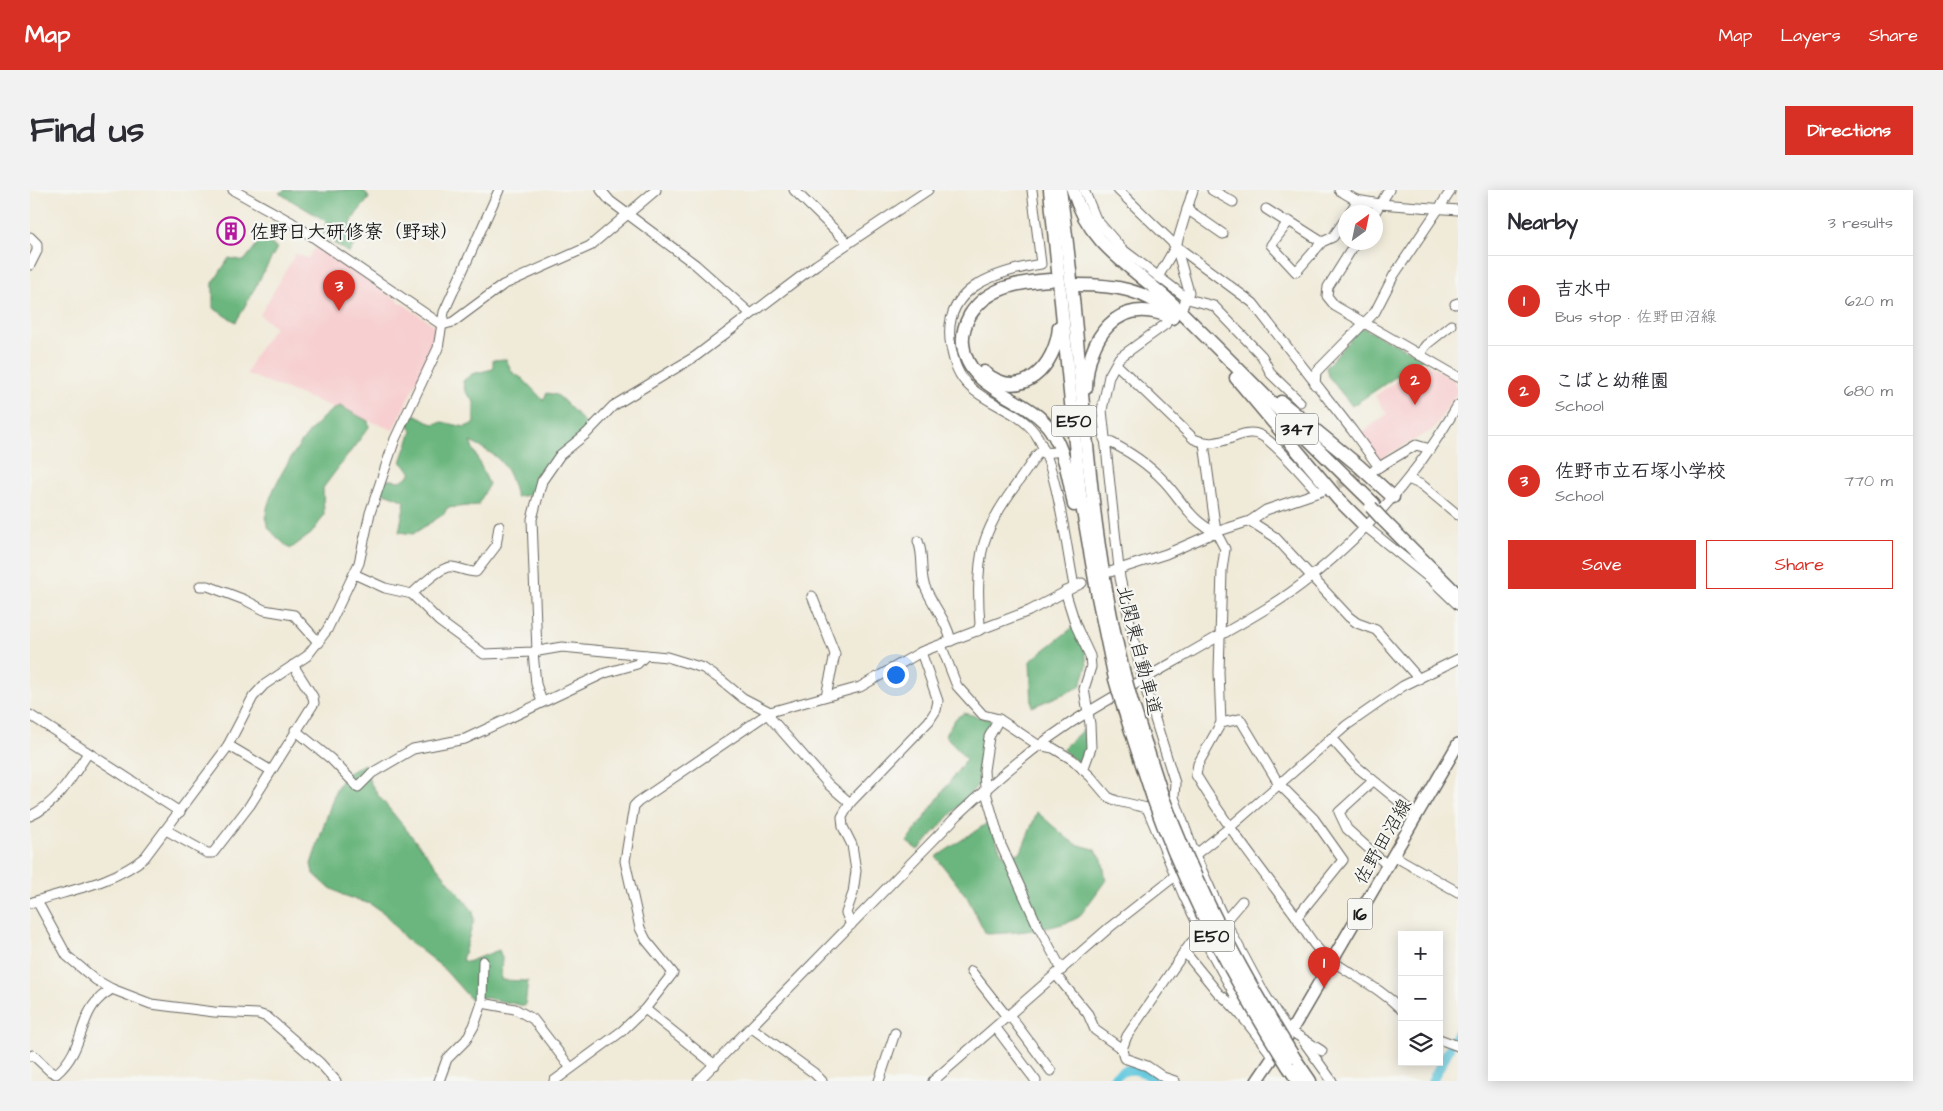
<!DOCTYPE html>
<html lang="en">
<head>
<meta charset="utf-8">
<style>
	:root { --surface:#fff; --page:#f2f2f3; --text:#2b2b33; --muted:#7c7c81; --line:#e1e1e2; --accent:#d93025 }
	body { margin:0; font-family:"Architects Daughter","Klee One",sans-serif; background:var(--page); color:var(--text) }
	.controls { position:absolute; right:15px; bottom:15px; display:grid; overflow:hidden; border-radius:0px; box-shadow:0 2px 12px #0003 }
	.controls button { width:45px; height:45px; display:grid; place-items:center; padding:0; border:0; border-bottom:1px solid var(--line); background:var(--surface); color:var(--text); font:25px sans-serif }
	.compass { position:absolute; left:1308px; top:15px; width:45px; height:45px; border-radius:50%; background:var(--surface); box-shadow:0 2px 12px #0003; rotate:33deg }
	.you { position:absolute; left:865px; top:484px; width:18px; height:18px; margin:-12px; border:4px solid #fff; border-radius:50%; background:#1a73e8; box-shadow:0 0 0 8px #1a73e833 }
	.badge { display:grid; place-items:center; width:32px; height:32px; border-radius:50%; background:var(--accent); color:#fff; font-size:16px; font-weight:700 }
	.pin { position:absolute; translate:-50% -41px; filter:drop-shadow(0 1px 2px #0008) }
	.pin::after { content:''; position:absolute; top:26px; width:18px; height:15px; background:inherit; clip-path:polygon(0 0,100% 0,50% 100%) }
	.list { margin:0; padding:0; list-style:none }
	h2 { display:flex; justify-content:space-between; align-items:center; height:65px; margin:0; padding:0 20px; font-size:21px }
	h2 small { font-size:16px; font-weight:400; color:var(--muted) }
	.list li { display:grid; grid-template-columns:32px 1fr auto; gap:15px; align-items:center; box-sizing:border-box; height:90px; padding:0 20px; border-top:1px solid var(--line) }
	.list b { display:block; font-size:19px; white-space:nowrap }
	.list p { margin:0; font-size:16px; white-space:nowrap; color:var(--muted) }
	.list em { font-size:16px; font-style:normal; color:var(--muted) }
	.actions { display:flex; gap:10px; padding:15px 20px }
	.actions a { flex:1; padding:11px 0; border:1px solid var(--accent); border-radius:0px; text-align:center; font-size:18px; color:var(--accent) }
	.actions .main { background:var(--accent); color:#fff }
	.icon { flex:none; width:28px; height:28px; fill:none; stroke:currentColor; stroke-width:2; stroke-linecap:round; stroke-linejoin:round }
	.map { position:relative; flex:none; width:1428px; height:891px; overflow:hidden; border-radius:0px }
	header { display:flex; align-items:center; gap:30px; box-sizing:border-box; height:70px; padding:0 25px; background:var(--accent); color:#fff }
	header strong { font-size:24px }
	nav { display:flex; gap:28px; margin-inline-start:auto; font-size:18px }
	.intro { display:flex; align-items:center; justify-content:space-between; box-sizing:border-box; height:120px; padding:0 30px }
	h1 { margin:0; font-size:35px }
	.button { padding:12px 22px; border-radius:0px; background:var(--accent); color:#fff; font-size:18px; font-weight:700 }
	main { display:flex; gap:30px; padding:0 30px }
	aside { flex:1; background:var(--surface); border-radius:0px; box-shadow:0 2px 12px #0003 }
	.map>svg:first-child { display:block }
	.built { fill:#f7cfd0 }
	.forest { fill:#6ab67e; stroke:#43694d }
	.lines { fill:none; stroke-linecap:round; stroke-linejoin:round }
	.river { stroke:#61c8de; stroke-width:10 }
	.minor-tunnel { stroke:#c6c1b2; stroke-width:9; stroke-dasharray:9 4.5; stroke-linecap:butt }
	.minor-casing { stroke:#66645e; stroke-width:11 }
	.major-casing { stroke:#66645e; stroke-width:14 }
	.highway-casing { stroke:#66645e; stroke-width:15 }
	.minor { stroke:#fff; stroke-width:9 }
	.major { stroke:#fff; stroke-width:11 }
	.highway { stroke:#fff; stroke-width:12 }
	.highway-bridge-casing { stroke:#66645e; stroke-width:15; stroke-linecap:butt }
	.highway-bridge { stroke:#fff; stroke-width:12 }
	.labels { text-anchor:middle; stroke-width:4.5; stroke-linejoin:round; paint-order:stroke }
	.shield { fill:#f6f6f2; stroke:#5d5d5c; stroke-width:1 }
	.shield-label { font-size:18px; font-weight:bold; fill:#1c1c1c }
	.poi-label { font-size:19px; font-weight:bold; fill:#1c1c1c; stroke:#f6f6f2; text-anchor:start }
	.street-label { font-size:19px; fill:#1c1c1c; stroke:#f6f6f2 }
</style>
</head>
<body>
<header>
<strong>Map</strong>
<nav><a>Map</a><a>Layers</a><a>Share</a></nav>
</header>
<div class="intro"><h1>Find us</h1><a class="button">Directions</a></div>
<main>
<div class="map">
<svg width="1428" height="891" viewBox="0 0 1428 891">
	<rect width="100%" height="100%" fill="#f6f6f2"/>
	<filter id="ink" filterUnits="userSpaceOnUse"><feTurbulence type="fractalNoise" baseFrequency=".02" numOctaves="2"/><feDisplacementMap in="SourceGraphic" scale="10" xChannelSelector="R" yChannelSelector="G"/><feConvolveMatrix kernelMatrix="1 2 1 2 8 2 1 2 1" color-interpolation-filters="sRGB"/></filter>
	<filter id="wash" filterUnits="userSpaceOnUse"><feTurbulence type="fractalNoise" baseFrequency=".0096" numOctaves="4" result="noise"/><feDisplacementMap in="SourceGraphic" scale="20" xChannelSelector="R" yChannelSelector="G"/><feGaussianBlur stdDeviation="1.12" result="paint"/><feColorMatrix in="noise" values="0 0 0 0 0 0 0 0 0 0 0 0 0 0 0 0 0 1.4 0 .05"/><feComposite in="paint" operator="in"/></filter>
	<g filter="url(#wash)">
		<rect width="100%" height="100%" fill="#f0ead8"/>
		<g class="built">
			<path d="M286 55 407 137 403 157 363 240 217 184 224 167 245 137 230 125 266 63 278 69Z"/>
			<path d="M1394 172 1424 190 1428 201 1404 239 1346 271 1328 246 1357 224 1345 206Z"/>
		</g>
		<g class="forest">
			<path d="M255 0H334L339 8C333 17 325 23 321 34L329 48 319 63 293 46 296 31 249 3Z"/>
			<path d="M232 48 247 58 206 132 183 118V93L199 68 214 71Z"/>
			<path d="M1331 137 1394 168 1322 216 1298 186 1296 177Z"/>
			<path d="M476 169 482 182 493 189 513 210 517 203 527 205 534 211 561 239 530 265 499 305 486 307C478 274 470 266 440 252L459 294 448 315 417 318 414 324 383 344 369 342 375 311 347 300 351 289 371 291 382 283 371 272 382 241 378 233 384 224 403 234 412 232 435 237 444 233V212L435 201 433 191 442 184 463 179V170Z"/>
			<path d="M310 216 338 231 339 237 293 298 294 325 291 330 281 344 260 359C253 352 237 341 236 330 233 303 284 224 310 216Z"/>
			<path d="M1046 435 1052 437 1057 476 1050 497 1002 517 1000 471Z"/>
			<path d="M934 523 961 530 953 552 948 595 888 660 877 652 936 569 915 545 926 528Z"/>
			<path d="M1055 538 1057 558 1052 576 1032 559Z"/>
			<path d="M334 574 340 592 348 605 443 721 444 730 432 770 437 772 469 760 472 768 471 790 498 791 495 816 452 807 445 814 412 777 375 748 354 723 340 714 313 705 297 696 283 683 281 674 306 599 315 585Z"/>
			<path d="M1007 622 1038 649 1046 654 1064 659 1072 669 1076 690 1049 727C1026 740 982 743 956 744L937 707 906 667 959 632 971 662 977 666 991 662Z"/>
		</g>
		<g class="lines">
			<g class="river">
				<path d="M1423 852 1428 842"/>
				<path d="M1081 891C1094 874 1112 878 1126 891"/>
				<path d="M1402 891 1419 859"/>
			</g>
		</g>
	</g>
	<g filter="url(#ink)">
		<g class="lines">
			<path class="minor-tunnel" d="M1295 300 1341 281"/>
			<g class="minor-casing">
				<g id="minor">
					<path d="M203 0 261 32 412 135 423 132 473 95 560 56 626 0"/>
					<path d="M571 0 580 11 666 75 721 124"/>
					<path d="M764 0 818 53"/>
					<path d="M1002 0 1011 74C965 82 910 98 921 157 924 173 928 186 940 197 959 215 989 221 1005 243 1027 274 1036 356 1044 396"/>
					<path d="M1054 0 1066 29 1092 59 1158 109 1184 116 1232 166 1241 184 1270 212"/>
					<path d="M1088 0 1146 56 1223 113 1322 240 1349 277"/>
					<path d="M1182 0 1203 12"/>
					<path d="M1309 0 1326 10 1350 14 1428 20"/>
					<path d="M1157 19 1193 44"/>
					<path d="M1236 19 1258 33"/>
					<path d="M1320 22 1328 10"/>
					<path d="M1345 22 1359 0"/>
					<path d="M0 47 7 54V61L0 75"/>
					<path d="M1292 52 1259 31 1241 55 1266 82 1292 52 1303 47 1316 28"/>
					<path d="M1326 52 1298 97 1297 106 1305 116 1428 187"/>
					<path d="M1146 56 1159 102 1153 116"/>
					<path d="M1128 87 1146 56 1163 0"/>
					<path d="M1425 114 1428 113"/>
					<path d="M1136 134 1089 168 1079 186 1072 220 1090 388 1113 491 1145 593 1144 607 1165 665 1194 729 1231 798 1256 838 1292 861"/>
					<path d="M1389 165 1396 155 1421 135"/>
					<path d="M1086 174 1164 249C1192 262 1210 236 1230 245 1244 251 1276 289 1288 302"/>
					<path d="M1285 195 1286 182 1345 122 1364 85 1420 2"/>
					<path d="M1074 249C1095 259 1118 274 1134 291 1151 309 1162 333 1186 342"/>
					<path d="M1174 253 1186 342 1195 359 1192 380 1189 482 1191 533 1168 574 1166 585C1195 633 1229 677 1263 722 1273 736 1280 753 1294 765 1320 785 1347 795 1372 820"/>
					<path d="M1344 280 1386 255 1400 259"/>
					<path d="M1378 289 1392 295 1428 325"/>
					<path d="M1220 331 1245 347 1319 427 1327 433 1346 440 1389 489"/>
					<path d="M1335 336 1403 391 1428 415"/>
					<path d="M888 351C894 365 890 380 894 394 901 414 917 430 921 451"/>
					<path d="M1080 382 1136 364 1186 342 1220 331 1236 320 1292 301"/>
					<path d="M324 384 355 398 382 404 409 431 454 464 503 462 532 457 637 467 673 478 691 490 713 508 740 522"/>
					<path d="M170 396H178L215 410 234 420 264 425 289 453"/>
					<path d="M1035 401 1046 436 1060 466 1061 477 1054 499 1060 534 1061 558 1053 580"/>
					<path d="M382 404C389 397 413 375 422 377 431 378 437 382 446 382L466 356 469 336"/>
					<path d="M782 406 805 464 796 506"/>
					<path d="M948 441 950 434C948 409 947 377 954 353 964 320 988 294 1006 266L1009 263 1025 262"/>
					<path d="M911 455 927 496 953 525 969 529 1008 555 1023 558 1043 570 1061 587 1078 607 1087 611 1117 618 1130 612"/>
					<path d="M503 462 506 494 512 512"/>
					<path d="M507 462 502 329 512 291 530 265 556 244 583 216 666 166 786 75 898 0"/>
					<path d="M737 524 799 595 820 613"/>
					<path d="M0 525 150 622"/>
					<path d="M969 529 959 547 954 580 955 599 971 655 1006 732 1032 780"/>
					<path d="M1191 533 1210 529 1249 594 1284 629 1313 670 1267 727"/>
					<path d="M265 540 301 569 328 597 342 583 383 559 435 549 575 483 607 474 616 465"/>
					<path d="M1301 548 1326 576 1387 626"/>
					<path d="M198 555 240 580"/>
					<path d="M1343 591 1309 622 1317 639 1358 676"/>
					<path d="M1117 618 1153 704 1181 762 1221 834"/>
					<path d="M0 626C27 614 43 586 58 563"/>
					<path d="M136 640 177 663H183L220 615 284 513 283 507 263 475"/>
					<path d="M1364 666 1428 702"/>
					<path d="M7 711 37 766 66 790 82 799 121 814 184 822 228 824 237 827 290 873 306 891"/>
					<path d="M0 713C38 700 83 694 115 667L196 559 223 507 234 495 277 466 297 440 329 373 340 323 365 249 408 158 414 122 469 0"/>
					<path d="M821 735 816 723 823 703 826 681 822 655 813 637 812 627 820 613 899 531 906 520 908 511 891 462"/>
					<path d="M1154 761 1189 804C1205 814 1232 852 1244 868"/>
					<path d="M941 781 978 828"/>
					<path d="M1026 785 1058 824 1065 840 1092 859"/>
					<path d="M452 813 485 819 503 829 540 877"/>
					<path d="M615 819 685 875"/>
					<path d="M980 826 1021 881"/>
					<path d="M722 838 784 883 792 891"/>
					<path d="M966 838 1006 891"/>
					<path d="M1409 849 1428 856"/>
					<path d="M1274 852 1302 891"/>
					<path d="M0 866 3 865 20 881 26 884C54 861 49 827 69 809 72 805 78 802 82 799"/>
					<path d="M409 891 417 869 436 850 444 836 452 813 453 771"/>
					<path d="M524 891 592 841 615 819 643 783 616 750 610 738 595 671 604 616 608 612 740 522 830 497 891 462 999 421 1052 393"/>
					<path d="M668 891 928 625C969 586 1010 551 1058 522 1101 496 1146 471 1189 446 1221 428 1253 410 1281 387 1340 339 1390 280 1428 215"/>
					<path d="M849 891 865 843"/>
					<path d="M903 891 1080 737 1140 690 1165 665 1199 638 1317 535 1373 496 1428 469"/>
					<path d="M1145 891 1133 887 1117 876 1094 868 1092 859 1097 846 1160 754 1170 744 1195 731 1212 711"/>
				</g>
			</g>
			<g class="major-casing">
				<path id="major" d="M1227 891 1261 841 1428 554"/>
			</g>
			<g class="highway-casing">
				<g id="highway">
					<path d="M1020 0 1050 304 1068 407 1085 489"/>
					<path d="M1030 0C1054 162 1053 324 1094 484"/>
					<path d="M1043 0C1060 59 1108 79 1148 119 1214 184 1278 250 1344 314"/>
					<path d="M1020 90C990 92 957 97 940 125 935 134 932 144 933 154 937 201 997 206 1020 239 1035 261 1039 289 1044 315"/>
					<path d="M1048 95C1083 95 1116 99 1143 125"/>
					<path d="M954 182C992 214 1026 175 1029 137"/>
					<path d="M1206 188 1308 309 1335 336"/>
					<path d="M1056 198C1057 149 1087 103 1142 128"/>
					<path d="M1251 212 1329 276 1363 307"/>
					<path d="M1353 330 1428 405"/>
					<path d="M1101 509 1132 605"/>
					<path d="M1092 513 1123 608"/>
					<path d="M1263 866 1280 891"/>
					<path d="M1258 876 1268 891"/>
				</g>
			</g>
			<use href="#minor" class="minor"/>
			<use href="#major" class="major"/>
			<use href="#highway" class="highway"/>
			<g class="highway-bridge-casing">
				<g id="highway-bridge">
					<path d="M1341 317 1353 330"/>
					<path d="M1094 484 1101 509"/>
					<path d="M1085 489 1092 513"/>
					<path d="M1132 605C1166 697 1211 783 1263 866"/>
					<path d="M1123 608C1157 703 1204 791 1258 876"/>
				</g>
			</g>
			<use href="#highway-bridge" class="highway-bridge"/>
		</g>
	</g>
	<defs>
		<g id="building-ring" transform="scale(1.4375)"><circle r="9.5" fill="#f6f6f2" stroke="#b5179e" stroke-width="1.5"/><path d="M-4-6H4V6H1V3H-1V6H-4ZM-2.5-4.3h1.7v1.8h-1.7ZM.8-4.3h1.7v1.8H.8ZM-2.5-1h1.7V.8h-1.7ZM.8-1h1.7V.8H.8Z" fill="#b5179e"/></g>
	</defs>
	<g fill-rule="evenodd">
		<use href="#building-ring" x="201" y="41"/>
	</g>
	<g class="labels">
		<g class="shield">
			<rect x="1021.5" y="215.5" width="45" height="31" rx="4"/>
			<rect x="1246" y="223.5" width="42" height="31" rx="4"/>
			<rect x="1317.5" y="708.5" width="25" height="31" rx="4"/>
			<rect x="1159.5" y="730.5" width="45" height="31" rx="4"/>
		</g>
		<g class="shield-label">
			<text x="1044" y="237">E50</text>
			<text x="1267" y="245">347</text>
			<text x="1330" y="730">16</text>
			<text x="1182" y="752">E50</text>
		</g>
		<g class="poi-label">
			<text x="220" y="48">佐野日大研修寮（野球）</text>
		</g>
		<g class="street-label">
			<text transform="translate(1110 460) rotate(76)" y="7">北関東自動車道</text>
			<text transform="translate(1352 651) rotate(-60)" y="7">佐野田沼線</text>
		</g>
	</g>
</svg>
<div class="controls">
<button>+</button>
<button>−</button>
<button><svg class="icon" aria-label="layers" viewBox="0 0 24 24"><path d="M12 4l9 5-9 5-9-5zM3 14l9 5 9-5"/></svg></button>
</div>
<svg class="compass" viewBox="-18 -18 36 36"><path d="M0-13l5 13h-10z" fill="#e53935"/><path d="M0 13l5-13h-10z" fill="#7c7c81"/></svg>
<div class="you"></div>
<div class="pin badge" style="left:1294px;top:798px">1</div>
<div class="pin badge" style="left:1385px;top:215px">2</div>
<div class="pin badge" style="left:309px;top:121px">3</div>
</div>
<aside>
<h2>Nearby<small>3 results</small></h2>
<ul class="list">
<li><span class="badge">1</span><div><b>吉水中</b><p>Bus stop · 佐野田沼線</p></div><em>620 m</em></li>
<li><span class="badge">2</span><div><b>こばと幼稚園</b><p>School</p></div><em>680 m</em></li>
<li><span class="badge">3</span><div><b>佐野市立石塚小学校</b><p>School</p></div><em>770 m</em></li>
</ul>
<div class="actions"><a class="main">Save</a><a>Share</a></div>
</aside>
</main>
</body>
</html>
